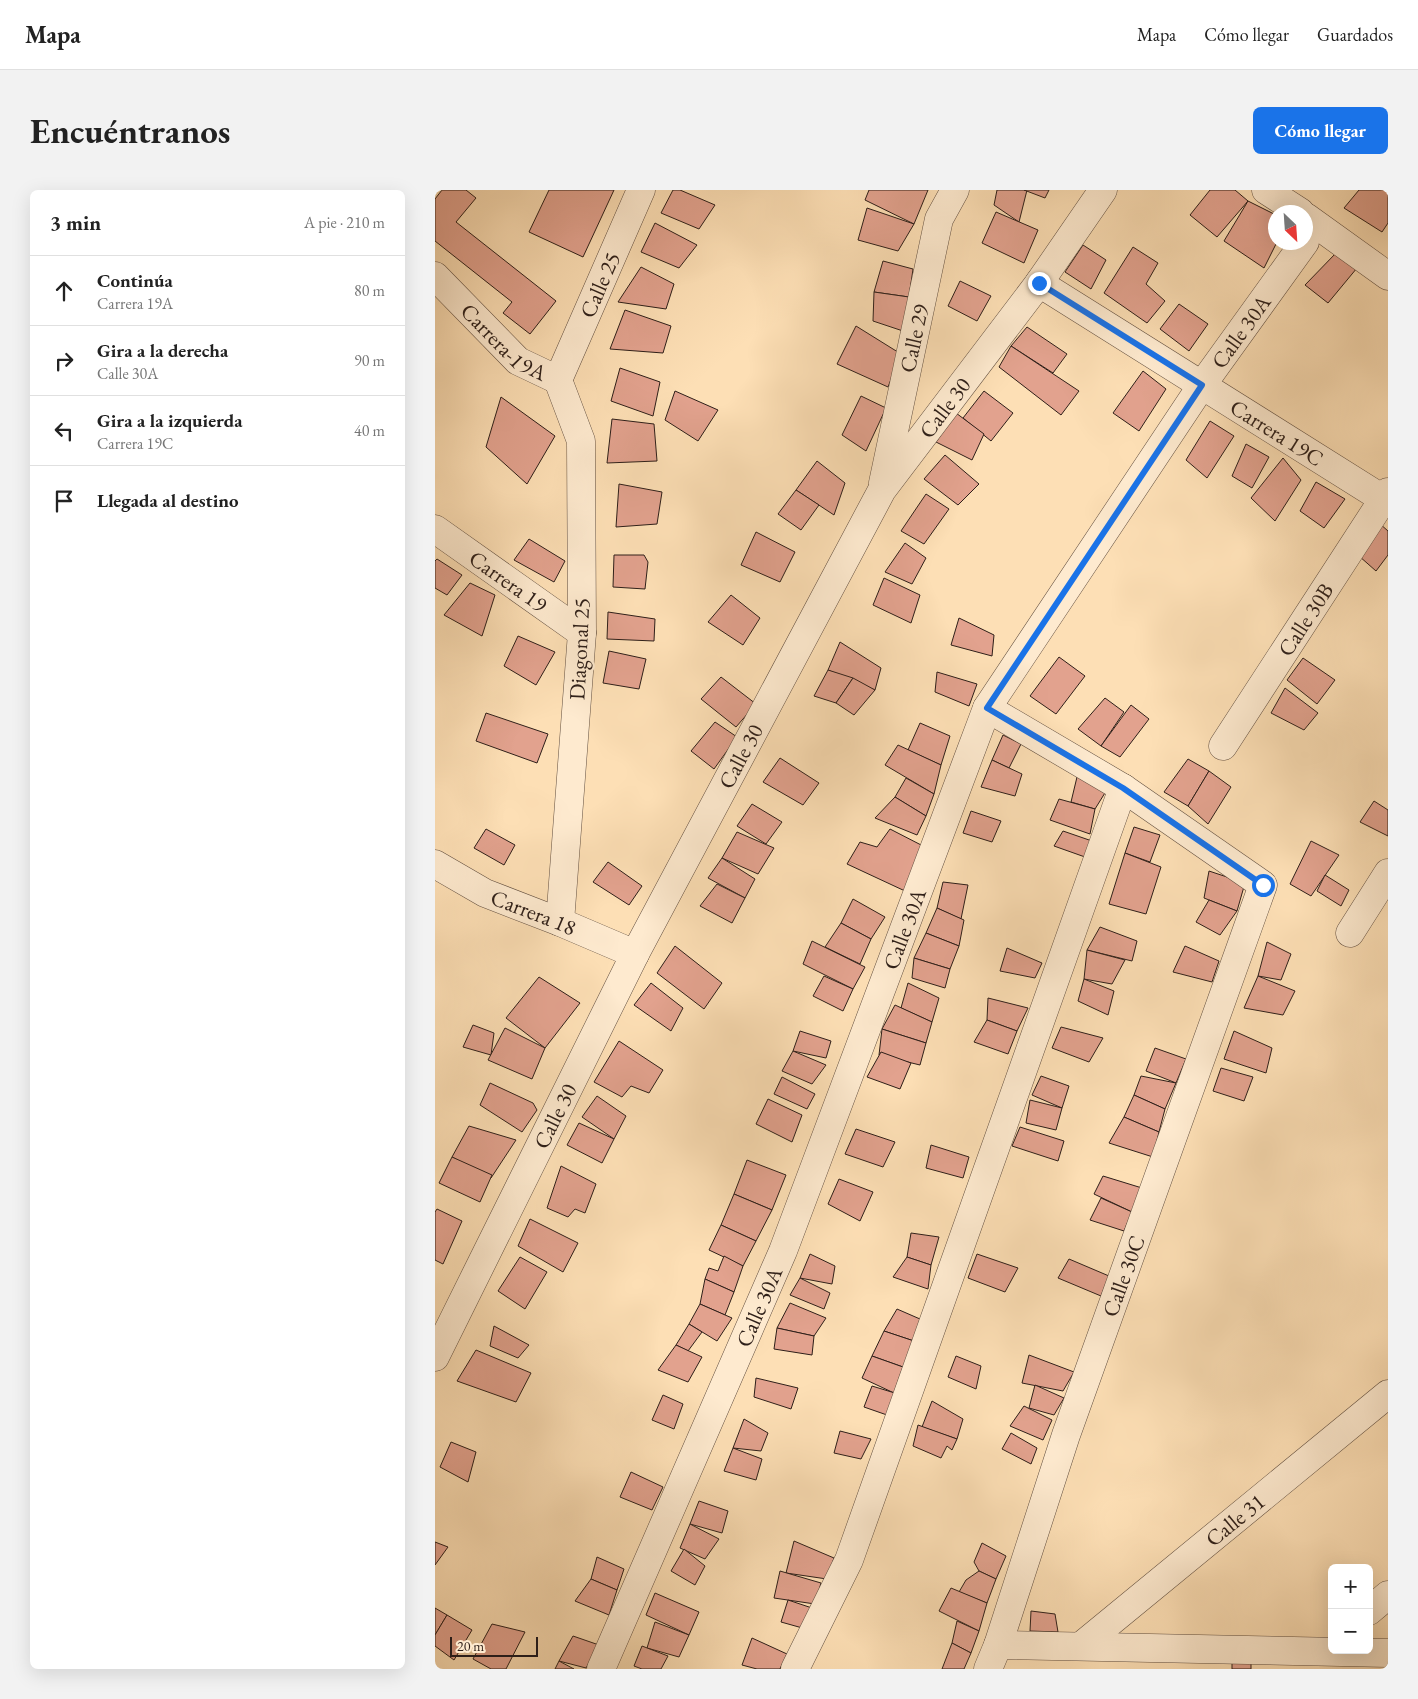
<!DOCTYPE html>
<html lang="es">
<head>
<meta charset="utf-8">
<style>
	:root { --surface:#fff; --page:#f2f2f2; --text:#222; --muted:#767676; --line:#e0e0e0; --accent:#1a73e8 }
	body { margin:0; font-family:"EB Garamond",serif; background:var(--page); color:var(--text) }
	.controls { position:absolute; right:15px; bottom:15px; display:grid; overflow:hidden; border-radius:8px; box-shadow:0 5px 20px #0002 }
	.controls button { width:45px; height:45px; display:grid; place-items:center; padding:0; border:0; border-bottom:1px solid var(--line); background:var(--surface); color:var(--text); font:25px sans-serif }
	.compass { position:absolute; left:833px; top:15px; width:45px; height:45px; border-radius:50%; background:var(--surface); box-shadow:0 5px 20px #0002; rotate:155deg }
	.scale { position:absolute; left:15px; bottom:12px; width:88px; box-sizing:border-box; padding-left:5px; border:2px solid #2e1f19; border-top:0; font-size:14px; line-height:18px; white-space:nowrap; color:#2e1f19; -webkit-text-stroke:4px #feeacf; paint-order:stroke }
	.stop { position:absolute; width:15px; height:15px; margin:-11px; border:4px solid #1a73e8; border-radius:50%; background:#fff }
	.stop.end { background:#1a73e8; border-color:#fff; box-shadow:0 1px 5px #0008 }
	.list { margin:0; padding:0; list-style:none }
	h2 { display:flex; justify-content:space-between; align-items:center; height:65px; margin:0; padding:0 20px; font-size:21px }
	h2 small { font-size:16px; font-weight:400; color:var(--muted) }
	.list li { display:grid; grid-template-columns:32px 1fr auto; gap:15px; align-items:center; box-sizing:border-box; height:70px; padding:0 20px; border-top:1px solid var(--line) }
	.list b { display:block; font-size:19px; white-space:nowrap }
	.list p { margin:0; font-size:16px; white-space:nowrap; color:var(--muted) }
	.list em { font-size:16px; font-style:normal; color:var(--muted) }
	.icon { flex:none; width:28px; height:28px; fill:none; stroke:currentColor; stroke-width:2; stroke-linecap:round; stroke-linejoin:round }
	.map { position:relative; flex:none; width:953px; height:1479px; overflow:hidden; border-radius:8px }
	header { display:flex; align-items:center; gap:30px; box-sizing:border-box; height:70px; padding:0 25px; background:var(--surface); border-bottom:1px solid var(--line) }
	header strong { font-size:24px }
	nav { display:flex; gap:28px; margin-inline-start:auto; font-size:18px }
	.intro { display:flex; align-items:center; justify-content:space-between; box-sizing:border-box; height:120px; padding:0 30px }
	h1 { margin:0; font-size:35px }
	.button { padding:12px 22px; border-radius:8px; background:var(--accent); color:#fff; font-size:18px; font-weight:700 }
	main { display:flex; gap:30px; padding:0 30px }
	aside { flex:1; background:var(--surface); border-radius:8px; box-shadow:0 5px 20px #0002 }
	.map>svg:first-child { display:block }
	.building { fill:#e2a28e; stroke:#2e1f19 }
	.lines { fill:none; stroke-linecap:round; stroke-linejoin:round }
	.street-casing { stroke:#624f40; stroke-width:29 }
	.street { stroke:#feeacf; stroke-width:28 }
	.route { stroke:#1a73e8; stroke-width:6 }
	.labels { text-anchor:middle; stroke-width:4.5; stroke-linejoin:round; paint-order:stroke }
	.street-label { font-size:22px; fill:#2e1f19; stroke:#feeacf }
</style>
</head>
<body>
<header>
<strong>Mapa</strong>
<nav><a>Mapa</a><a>Cómo llegar</a><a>Guardados</a></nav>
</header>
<div class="intro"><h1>Encuéntranos</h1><a class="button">Cómo llegar</a></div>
<main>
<aside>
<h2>3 min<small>A pie · 210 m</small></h2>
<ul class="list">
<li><svg class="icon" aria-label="ahead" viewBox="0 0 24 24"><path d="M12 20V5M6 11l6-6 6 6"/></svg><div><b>Continúa</b><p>Carrera 19A</p></div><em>80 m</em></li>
<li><svg class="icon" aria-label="right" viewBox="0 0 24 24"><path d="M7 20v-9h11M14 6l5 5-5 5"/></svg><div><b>Gira a la derecha</b><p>Calle 30A</p></div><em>90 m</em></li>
<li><svg class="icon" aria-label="left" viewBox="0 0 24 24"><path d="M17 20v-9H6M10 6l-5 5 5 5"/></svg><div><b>Gira a la izquierda</b><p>Carrera 19C</p></div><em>40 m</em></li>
<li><svg class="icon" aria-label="arrive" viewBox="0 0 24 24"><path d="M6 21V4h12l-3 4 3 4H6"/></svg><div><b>Llegada al destino</b></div></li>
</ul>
</aside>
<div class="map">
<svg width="953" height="1479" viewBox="0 0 953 1479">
	<rect width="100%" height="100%" fill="#fddfb5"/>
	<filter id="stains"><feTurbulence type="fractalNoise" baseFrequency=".004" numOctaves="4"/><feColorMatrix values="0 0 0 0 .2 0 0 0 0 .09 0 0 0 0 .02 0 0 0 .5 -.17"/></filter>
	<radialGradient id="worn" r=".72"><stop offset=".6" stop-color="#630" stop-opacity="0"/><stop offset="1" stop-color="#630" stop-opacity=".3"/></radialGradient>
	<g class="building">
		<path d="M7 0H31L41 8 21 32 121 111 95 144 68 123 77 112 0 51V9Z"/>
		<path d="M114 0H179L148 67 94 42Z"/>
		<path d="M238 0H245L280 15 264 39 226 23Z"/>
		<path d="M434 0H493L479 34 430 10Z"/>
		<path d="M562 0H592L584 32 559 15Z"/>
		<path d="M589 0H614L610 8Z"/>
		<path d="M775 0H800L813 11 782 47 755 25Z"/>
		<path d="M924 0H953V33L947 42 909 18Z"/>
		<path d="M813 11 841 25V52H842L829 78 789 51Z"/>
		<path d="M432 18 479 34 463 61 423 50Z"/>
		<path d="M561 22 603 40 589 73 547 53Z"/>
		<path d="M220 33 262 55 244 78 206 62Z"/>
		<path d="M648 55 671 70 656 99 630 82Z"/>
		<path d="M698 57 723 73 711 94 730 111 712 133 669 103Z"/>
		<path d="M901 63 922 78 893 113 870 95Z"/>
		<path d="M448 71 478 79 474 107 439 102Z"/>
		<path d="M206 77 239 94 231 119 183 112Z"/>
		<path d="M525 91 556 106 542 131 513 116Z"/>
		<path d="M439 102 474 107 471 142 438 131Z"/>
		<path d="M744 114 773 134 754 161 725 139Z"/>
		<path d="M190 120 236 136 228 163 175 159Z"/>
		<path d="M421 136 466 164 453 197 402 174Z"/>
		<path d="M592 137 632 164 618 183 576 156Z"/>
		<path d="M576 156 644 201 626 225 564 177Z"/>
		<path d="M185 178 225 192 218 226 176 211Z"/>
		<path d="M708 181 731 199 704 241 678 223Z"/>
		<path d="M240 201 283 220 263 251 230 230Z"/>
		<path d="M549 201 578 223 556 251 528 228Z"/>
		<path d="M426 206 451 218 431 261 407 245Z"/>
		<path d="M66 207 120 246 92 294 51 257Z"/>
		<path d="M521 223 549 244 537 270 501 252Z"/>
		<path d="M177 229 219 234 222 271 172 273Z"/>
		<path d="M775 231 799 246 772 288 751 270Z"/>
		<path d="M811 254 834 267 817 298 797 286Z"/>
		<path d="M510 265 544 294 523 315 489 289Z"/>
		<path d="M848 268 866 290 840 331 816 308Z"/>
		<path d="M382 271 410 293 399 325 361 300Z"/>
		<path d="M881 292 910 309 889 338 865 321Z"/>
		<path d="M184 294 227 302 222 334 181 337Z"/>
		<path d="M361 300 384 315 366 340 343 324Z"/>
		<path d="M491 304 514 319 489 354 466 341Z"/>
		<path d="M944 333 953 341V365L941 381 924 366Z"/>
		<path d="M321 342 360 362 345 392 306 375Z"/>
		<path d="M94 349 130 371 119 392 79 370Z"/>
		<path d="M470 353 491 368 477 394 450 382Z"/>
		<path d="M179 365H209L213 372 210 399 178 397Z"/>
		<path d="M2 369 27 385 12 405 0 398V371Z"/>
		<path d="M449 388 485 405 476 433 438 415Z"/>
		<path d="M35 393 60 405 47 446 9 425Z"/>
		<path d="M296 405 325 428 308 455 273 432Z"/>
		<path d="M173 422 220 429 219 451 172 449Z"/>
		<path d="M524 428 559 445 557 466 516 455Z"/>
		<path d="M83 446 120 462 101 495 69 476Z"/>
		<path d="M405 452 446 478 440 500 393 480Z"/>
		<path d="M174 461 211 469 204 499 168 493Z"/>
		<path d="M624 467 650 486 621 524 595 506Z"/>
		<path d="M868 468 900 490 882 514 852 490Z"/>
		<path d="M393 480 418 488 401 513 379 506Z"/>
		<path d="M502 482 542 494 534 516 500 502Z"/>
		<path d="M286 487 321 514 301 537 266 509Z"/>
		<path d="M418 488 440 500 419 525 401 513Z"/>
		<path d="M850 498 883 523 869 540 836 523Z"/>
		<path d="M670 508 689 522 666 556 643 539Z"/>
		<path d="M696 515 714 529 685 567 666 556Z"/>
		<path d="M51 523 113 544 102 573 41 551Z"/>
		<path d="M280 532 302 547 279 579 256 561Z"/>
		<path d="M485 533 515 546 506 575 473 560Z"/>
		<path d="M568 545 586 554 574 578 557 570Z"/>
		<path d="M463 555 506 575 499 604 450 575Z"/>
		<path d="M345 568 384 593 368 615 328 592Z"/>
		<path d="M753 569 774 581 753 616 729 602Z"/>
		<path d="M557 570 587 584 580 606 546 597Z"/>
		<path d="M774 581 796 597 773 634 753 616Z"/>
		<path d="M642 587 673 598 660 619 636 612Z"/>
		<path d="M471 588 499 604 491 626 460 607Z"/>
		<path d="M460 607 491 626 482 645 440 628Z"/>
		<path d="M624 609 660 619 655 644 615 630Z"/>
		<path d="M939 611 953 620V646L925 632Z"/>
		<path d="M317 614 347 632 331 654 302 636Z"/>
		<path d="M536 621 566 631 557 652 528 643Z"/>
		<path d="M699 637 725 645 715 672 690 663Z"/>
		<path d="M51 639 80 655 69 675 39 658Z"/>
		<path d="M455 639 490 657 470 701 412 674 425 652 442 657Z"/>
		<path d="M628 641 657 651 650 667 619 656Z"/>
		<path d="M302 642 339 658 323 684 287 668Z"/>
		<path d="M876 651 904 665 876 706 855 694Z"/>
		<path d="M690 663 726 677 711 724 674 714Z"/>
		<path d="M287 668 320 689 310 708 273 688Z"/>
		<path d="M173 672 207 696 194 715 158 692Z"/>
		<path d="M774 681 810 693 802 721 769 708Z"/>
		<path d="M890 685 914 700 906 716 882 701Z"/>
		<path d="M508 692 533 695 526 729 502 718Z"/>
		<path d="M282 694 310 708 297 733 265 716Z"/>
		<path d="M418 709 450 727 436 749 406 733Z"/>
		<path d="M774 710 802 721 785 745 761 732Z"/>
		<path d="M502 718 529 730 524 756 491 743Z"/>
		<path d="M406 733 436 749 425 774 390 757Z"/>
		<path d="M665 737 702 751 697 771 652 760Z"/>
		<path d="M491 743 524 756 515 779 479 768Z"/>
		<path d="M377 751 430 777 418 799 368 774Z"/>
		<path d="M832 752 856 764 846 790 823 786Z"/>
		<path d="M240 756 287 793 269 819 222 783Z"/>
		<path d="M750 756 784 771 777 792 738 782Z"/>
		<path d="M572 758 607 773 600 788 565 781Z"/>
		<path d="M652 760 690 770 677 794 649 789Z"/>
		<path d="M479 768 515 779 510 798 477 788Z"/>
		<path d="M389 786 418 799 408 821 378 806Z"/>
		<path d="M823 786 860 801 848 825 809 818Z"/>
		<path d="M104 787 145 813 110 858 71 828Z"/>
		<path d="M649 789 679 801 673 825 643 811Z"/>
		<path d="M216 793 248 818 236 841 199 815Z"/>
		<path d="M473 793 504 808 497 832 466 818Z"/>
		<path d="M553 808 593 818 582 841 552 830Z"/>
		<path d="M460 815 497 832 491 853 447 839Z"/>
		<path d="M552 830 582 841 573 864 539 852Z"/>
		<path d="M38 835 59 843 56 865 28 857Z"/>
		<path d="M626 837 668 848 654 872 617 858Z"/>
		<path d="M70 838 110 858 97 889 53 870Z"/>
		<path d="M447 839 491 853 485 875 444 865Z"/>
		<path d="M365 841 396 851 391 868 358 861Z"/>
		<path d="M799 841 837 858 831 883 789 869Z"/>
		<path d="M184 851 228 880 214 903 196 896 187 907 159 892Z"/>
		<path d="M720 858 751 869 741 893 711 881Z"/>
		<path d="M358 861 391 875 377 894 347 881Z"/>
		<path d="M446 862 476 873 465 899 432 887Z"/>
		<path d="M786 878 818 887 809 911 778 901Z"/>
		<path d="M606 886 634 896 627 918 597 905Z"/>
		<path d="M706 886 741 893 730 919 699 905Z"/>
		<path d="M347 887 380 904 372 919 339 904Z"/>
		<path d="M55 893 98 913 102 920 87 942 45 915Z"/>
		<path d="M699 905 730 919 724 942 689 927Z"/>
		<path d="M162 906 191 926 179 949 147 927Z"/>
		<path d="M333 909 367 925 357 952 321 934Z"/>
		<path d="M595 910 627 918 621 940 591 933Z"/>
		<path d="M689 927 724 942 718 967 674 953Z"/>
		<path d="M144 933 179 949 167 973 132 955Z"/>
		<path d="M34 936 81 950 56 988 17 967Z"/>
		<path d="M585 937 629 951 623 971 577 956Z"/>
		<path d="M421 939 460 952 448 977 410 964Z"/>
		<path d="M496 955 534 967 528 988 491 978Z"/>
		<path d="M17 967 57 985 45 1012 4 993Z"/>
		<path d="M312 970 351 985 337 1020 299 1004Z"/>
		<path d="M126 976 161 994 150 1023 140 1019 133 1027 112 1018Z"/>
		<path d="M668 986 707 998 697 1022 659 1004Z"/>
		<path d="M404 989 438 1002 425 1031 393 1014Z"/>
		<path d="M299 1004 337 1020 321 1051 286 1035Z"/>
		<path d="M666 1008 697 1022 689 1041 655 1030Z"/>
		<path d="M2 1019 27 1031 8 1074 0 1070V1022Z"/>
		<path d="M95 1029 143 1053 128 1082 83 1056Z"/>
		<path d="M286 1035 321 1051 308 1076 274 1060Z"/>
		<path d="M476 1043 504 1047 496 1075 472 1067Z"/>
		<path d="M375 1064 400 1076 397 1094 365 1088Z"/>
		<path d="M542 1064 583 1078 570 1102 533 1088Z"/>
		<path d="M289 1066 308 1076 299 1102 270 1089 274 1078 283 1081Z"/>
		<path d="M85 1067 112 1082 90 1119 63 1101Z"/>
		<path d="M472 1067 496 1075 493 1099 458 1087Z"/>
		<path d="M634 1069 674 1086 666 1106 623 1088Z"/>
		<path d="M365 1088 395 1103 389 1119 355 1105Z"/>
		<path d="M270 1089 299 1102 290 1125 265 1114Z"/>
		<path d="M355 1113 391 1128 379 1146 342 1138Z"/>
		<path d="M265 1114 297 1128 282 1151 254 1134Z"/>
		<path d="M462 1119 485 1129 479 1151 449 1141Z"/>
		<path d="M254 1134 267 1142 253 1161 241 1155Z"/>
		<path d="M59 1136 94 1155 83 1168 55 1156Z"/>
		<path d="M342 1138 379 1146 377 1165 339 1159Z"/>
		<path d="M449 1141 479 1151 468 1177 437 1166Z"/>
		<path d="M241 1155 267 1167 253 1192 223 1180Z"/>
		<path d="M41 1160 96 1183 81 1212 22 1191Z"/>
		<path d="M594 1165 639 1182 628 1201 587 1193Z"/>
		<path d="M437 1166 468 1177 459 1203 427 1188Z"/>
		<path d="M521 1166 546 1176 541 1199 513 1187Z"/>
		<path d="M321 1188 363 1198 356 1219 319 1207Z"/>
		<path d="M600 1195 629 1208 619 1225 594 1218Z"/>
		<path d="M437 1196 463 1204 452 1225 429 1217Z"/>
		<path d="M228 1205 248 1214 239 1239 217 1230Z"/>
		<path d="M497 1211 528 1229 522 1249 487 1237Z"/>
		<path d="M589 1216 617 1230 608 1250 575 1236Z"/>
		<path d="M309 1229 333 1243 326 1261 298 1258Z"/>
		<path d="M483 1235 522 1249 517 1260 512 1256 506 1268 478 1256Z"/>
		<path d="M405 1241 436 1249 426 1269 399 1263Z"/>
		<path d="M576 1243 602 1258 596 1274 567 1259Z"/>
		<path d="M16 1252 41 1262 33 1292 5 1277Z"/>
		<path d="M298 1258 327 1269 321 1290 289 1281Z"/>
		<path d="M196 1282 228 1297 217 1320 185 1307Z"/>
		<path d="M264 1311 293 1321 287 1343 255 1334Z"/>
		<path d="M255 1334 284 1349 270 1369 245 1358Z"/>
		<path d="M359 1351 399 1368 392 1389 351 1383Z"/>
		<path d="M0 1352 13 1357 0 1375Z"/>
		<path d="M547 1353 571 1366 561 1389 544 1381 539 1372Z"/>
		<path d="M249 1359 270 1376 260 1395 236 1381Z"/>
		<path d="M162 1367 189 1379 182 1400 156 1389Z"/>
		<path d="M345 1381 386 1393 380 1414 339 1408Z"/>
		<path d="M544 1381 561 1389 552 1413 524 1402 531 1390Z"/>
		<path d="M156 1389 182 1400 174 1425 140 1411Z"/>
		<path d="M516 1398 552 1413 544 1441 504 1421Z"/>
		<path d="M220 1403 264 1422 254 1445 211 1425Z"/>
		<path d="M353 1410 380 1419 371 1439 346 1432Z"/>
		<path d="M0 1418 12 1425 0 1445Z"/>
		<path d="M596 1421 620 1424 623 1442 595 1441Z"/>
		<path d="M12 1425 37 1440 19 1470 0 1456V1445Z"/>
		<path d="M522 1431 544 1441 536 1463 517 1453Z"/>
		<path d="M220 1432 254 1445 244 1467 212 1458Z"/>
		<path d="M57 1434 90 1442 71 1479H56L38 1469Z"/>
		<path d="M138 1446 164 1455 151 1478 124 1471Z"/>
		<path d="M317 1448 352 1464 345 1479H322L307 1475Z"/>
		<path d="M517 1453 536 1463 529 1479H507Z"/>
		<path d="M207 1456 233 1466 226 1479H207L199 1476Z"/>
		<path d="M124 1471 139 1479H120Z"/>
		<rect x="797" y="1472" width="19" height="7"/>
	</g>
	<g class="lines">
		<g class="street-casing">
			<g id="street">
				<path d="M831 0 865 22"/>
				<path d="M871 27 953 86"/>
				<path id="s1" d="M0 86 83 171 123 190"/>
				<path id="s2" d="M604 93 953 312"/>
				<path d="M123 190 146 251 147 443 125 732"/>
				<path id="s3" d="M123 190 206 0"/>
				<path id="s4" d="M448 293 504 29 520 0"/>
				<path id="s5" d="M0 339 147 443"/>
				<path d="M552 518 688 598 828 695 631 1245 563 1455 553 1479"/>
				<path id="s6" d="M788 556 953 302"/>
				<path id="s7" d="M0 674 50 703 125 732 200 764"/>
				<path d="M915 743 953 683"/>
				<path id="s8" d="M0 1167 200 764 447 300 604 93 668 0"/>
				<path d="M934 1421 953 1405"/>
				<path d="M563 1455 953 1463"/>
				<path id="s9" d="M646 1456 953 1204"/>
				<path id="s10" d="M166 1479 348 1061 552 518 767 195 870 52"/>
				<path d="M360 1479 414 1370 688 598"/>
			</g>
		</g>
		<use href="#street" class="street"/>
	</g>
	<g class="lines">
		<path class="route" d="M604 93 767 195 552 518 688 598 828 695"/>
	</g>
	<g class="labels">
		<g class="street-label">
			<text dy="8" stroke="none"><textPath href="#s3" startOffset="104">Calle 25</textPath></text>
			<text dy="8" stroke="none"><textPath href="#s10" startOffset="1490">Calle 30A</textPath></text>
			<text dy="8" stroke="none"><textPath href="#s4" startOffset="148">Calle 29</textPath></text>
			<text dy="8" stroke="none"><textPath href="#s1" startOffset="96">Carrera-19A</textPath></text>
			<text dy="8" stroke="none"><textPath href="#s8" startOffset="1079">Calle 30</textPath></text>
			<text dy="8" stroke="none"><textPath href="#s2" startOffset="281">Carrera 19C</textPath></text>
			<text dy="8" stroke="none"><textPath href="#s5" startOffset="90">Carrera 19</textPath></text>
			<text dy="8" stroke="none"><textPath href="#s6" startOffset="151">Calle 30B</textPath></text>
			<text transform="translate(144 459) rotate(-87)" y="8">Diagonal 25</text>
			<text dy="8" stroke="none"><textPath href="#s8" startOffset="674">Calle 30</textPath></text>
			<text dy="8" stroke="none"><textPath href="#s7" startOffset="110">Carrera 18</textPath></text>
			<text dy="8" stroke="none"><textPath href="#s10" startOffset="800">Calle 30A</textPath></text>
			<text dy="8" stroke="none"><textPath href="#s8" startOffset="269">Calle 30</textPath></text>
			<text transform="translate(688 1086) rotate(-70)" y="8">Calle 30C</text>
			<text dy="8" stroke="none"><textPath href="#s10" startOffset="395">Calle 30A</textPath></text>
			<text dy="8" stroke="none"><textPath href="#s9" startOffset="199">Calle 31</textPath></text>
		</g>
	</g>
	<rect width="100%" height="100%" filter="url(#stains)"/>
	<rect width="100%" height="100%" fill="url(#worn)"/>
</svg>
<div class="controls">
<button>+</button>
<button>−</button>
</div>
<svg class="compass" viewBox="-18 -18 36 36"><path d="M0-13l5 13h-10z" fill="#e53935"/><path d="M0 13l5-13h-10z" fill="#767676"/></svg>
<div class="scale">20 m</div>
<div class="stop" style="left:828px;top:695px"></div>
<div class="stop end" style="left:604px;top:93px"></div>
</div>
</main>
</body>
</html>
